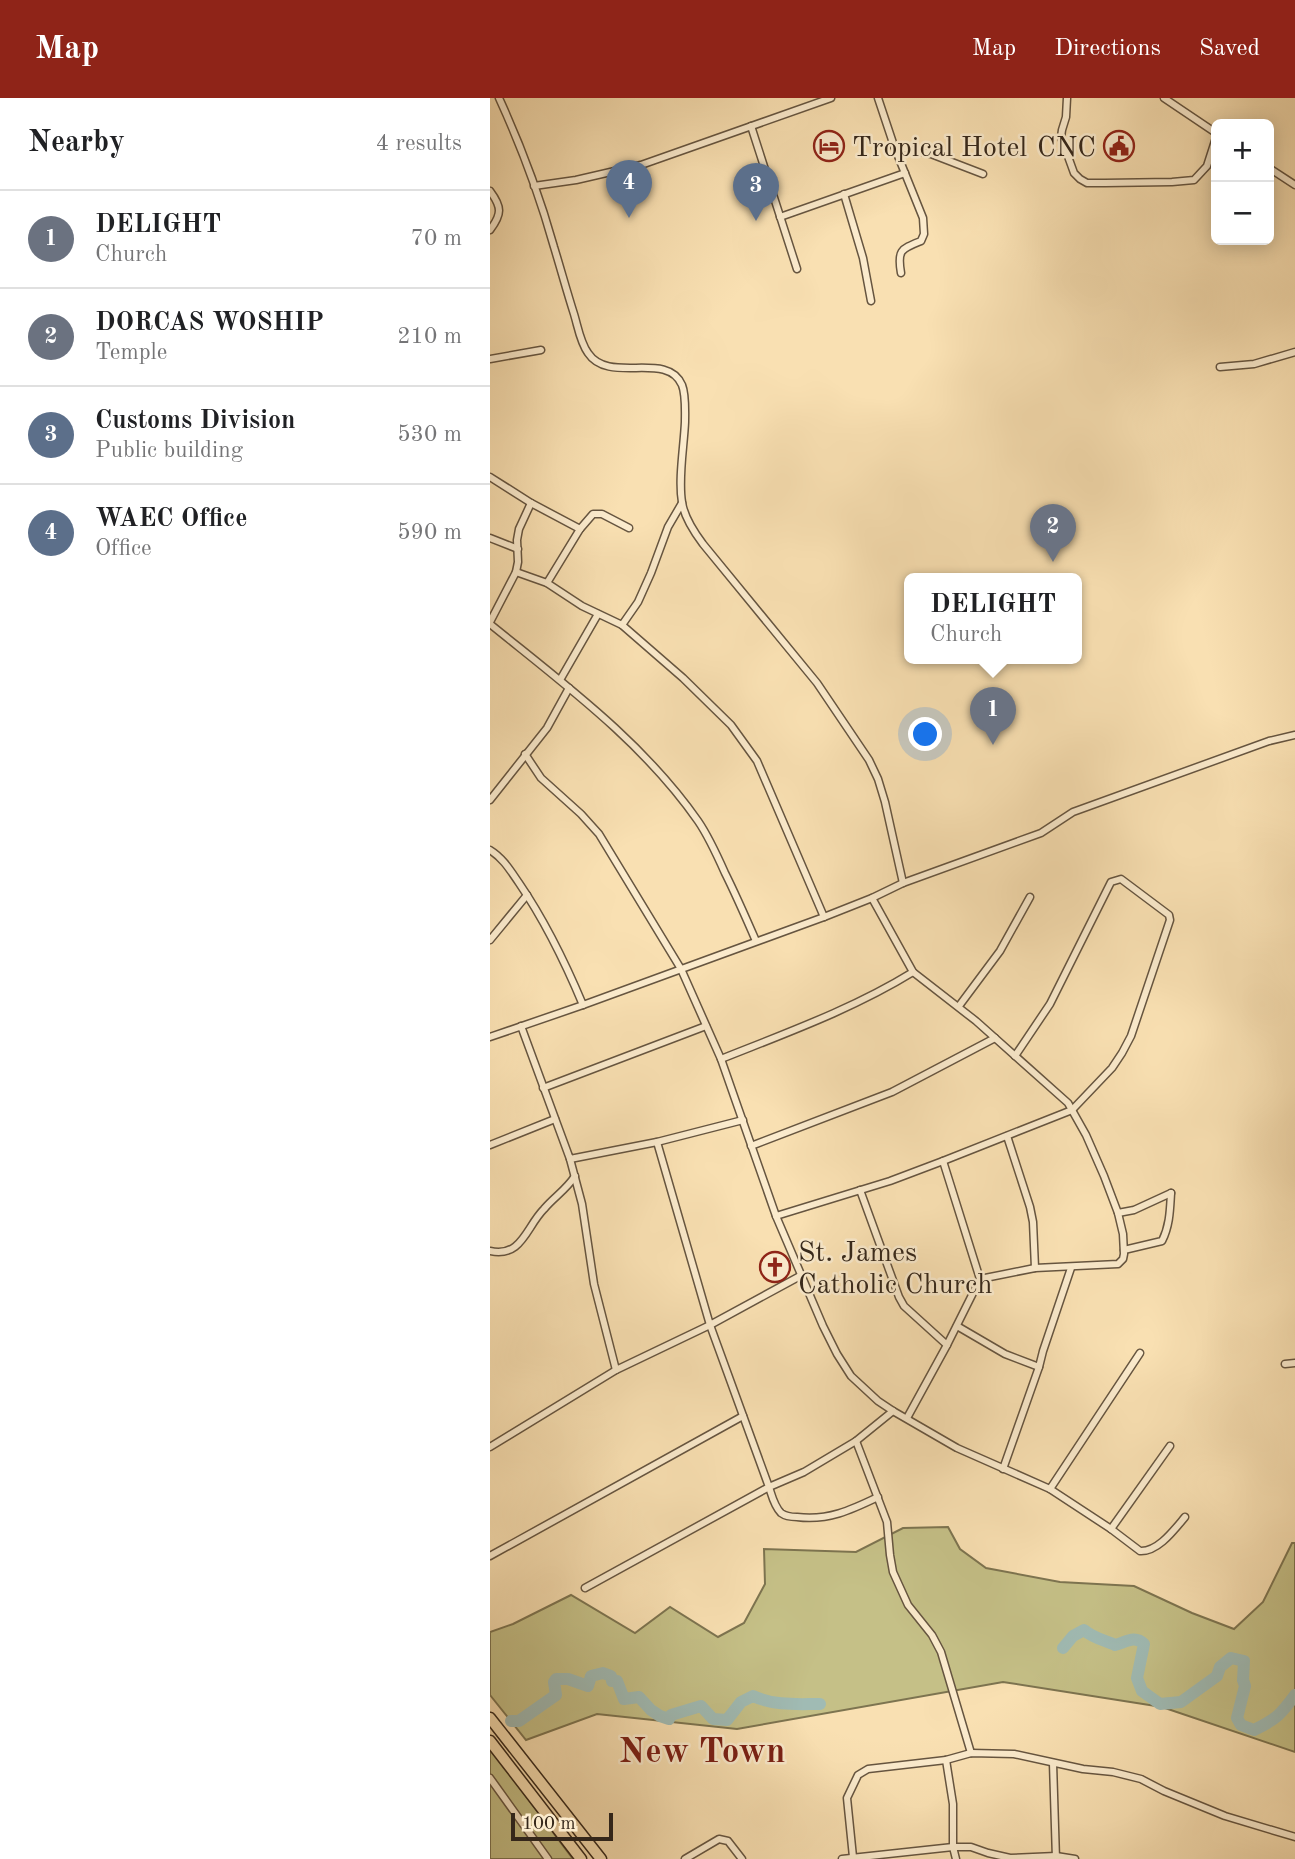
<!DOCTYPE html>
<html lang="en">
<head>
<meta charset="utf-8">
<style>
	:root { --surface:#fff; --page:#f6f6f6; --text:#202124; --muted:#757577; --line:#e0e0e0; --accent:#8f2418 }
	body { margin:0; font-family:"Old Standard TT",serif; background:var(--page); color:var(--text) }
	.controls { position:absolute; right:21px; top:21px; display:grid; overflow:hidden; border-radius:10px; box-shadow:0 4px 18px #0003 }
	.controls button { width:63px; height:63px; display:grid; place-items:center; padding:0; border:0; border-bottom:2px solid var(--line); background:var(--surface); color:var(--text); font:35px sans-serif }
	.scale { position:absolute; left:21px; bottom:18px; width:102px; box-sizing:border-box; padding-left:7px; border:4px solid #35271a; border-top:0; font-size:19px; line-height:24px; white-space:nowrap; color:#35271a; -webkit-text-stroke:5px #fbebcd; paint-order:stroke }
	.you { position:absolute; left:436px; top:637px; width:24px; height:24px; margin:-18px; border:5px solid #fff; border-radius:50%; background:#1a73e8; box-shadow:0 0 0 10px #1a73e833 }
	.badge { display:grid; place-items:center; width:46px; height:46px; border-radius:50%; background:var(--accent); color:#fff; font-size:23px; font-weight:700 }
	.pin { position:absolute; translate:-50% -58px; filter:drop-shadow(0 2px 4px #0008) }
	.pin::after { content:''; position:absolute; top:37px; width:24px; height:21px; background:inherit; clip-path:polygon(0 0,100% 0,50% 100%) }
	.popup { position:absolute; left:414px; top:475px; width:178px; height:91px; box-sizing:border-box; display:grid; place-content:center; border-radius:10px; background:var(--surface); filter:drop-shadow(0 2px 5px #0005); font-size:23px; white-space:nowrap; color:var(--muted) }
	.popup b { font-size:26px; color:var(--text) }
	.popup::after { content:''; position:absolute; left:50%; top:100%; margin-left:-14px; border:14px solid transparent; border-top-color:var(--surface) }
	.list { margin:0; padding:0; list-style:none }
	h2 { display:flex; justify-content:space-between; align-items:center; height:91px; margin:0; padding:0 28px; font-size:30px }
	h2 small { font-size:23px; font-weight:400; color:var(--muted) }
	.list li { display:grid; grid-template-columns:46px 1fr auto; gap:21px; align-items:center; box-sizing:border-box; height:98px; padding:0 28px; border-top:2px solid var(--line) }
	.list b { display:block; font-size:26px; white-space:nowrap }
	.list p { margin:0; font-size:23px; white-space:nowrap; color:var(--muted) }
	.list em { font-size:23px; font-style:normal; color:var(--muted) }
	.map { position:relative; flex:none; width:805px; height:1761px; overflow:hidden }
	header { display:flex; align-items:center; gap:42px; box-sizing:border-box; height:98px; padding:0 35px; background:var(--accent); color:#fff }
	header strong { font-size:33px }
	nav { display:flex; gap:38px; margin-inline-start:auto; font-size:24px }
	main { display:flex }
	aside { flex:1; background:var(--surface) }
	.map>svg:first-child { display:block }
	.green { fill:#c5c087; stroke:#7d7450; stroke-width:2 }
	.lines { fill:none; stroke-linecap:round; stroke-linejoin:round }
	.river { stroke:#a0bbb4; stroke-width:12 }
	.minor-casing { stroke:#665540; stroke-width:9 }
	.trunk-casing { stroke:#35271a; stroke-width:13 }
	.minor { stroke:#fbebcd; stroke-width:6 }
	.trunk { stroke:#f9e0b2; stroke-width:10 }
	.labels { text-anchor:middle; stroke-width:5; stroke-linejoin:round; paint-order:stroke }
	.poi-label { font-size:28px; fill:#35271a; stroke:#fbebcd; text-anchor:start }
	.district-label { font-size:35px; font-weight:bold; fill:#7a1f14; stroke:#fbebcd }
</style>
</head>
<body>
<header>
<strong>Map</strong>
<nav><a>Map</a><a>Directions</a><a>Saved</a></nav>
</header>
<main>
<aside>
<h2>Nearby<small>4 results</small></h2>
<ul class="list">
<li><span class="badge" style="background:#6b7280">1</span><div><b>DELIGHT</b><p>Church</p></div><em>70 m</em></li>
<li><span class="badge" style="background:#6b7280">2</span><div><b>DORCAS WOSHIP</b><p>Temple</p></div><em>210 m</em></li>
<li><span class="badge" style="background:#5c6f8a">3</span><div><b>Customs Division</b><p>Public building</p></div><em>530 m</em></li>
<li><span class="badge" style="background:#5c6f8a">4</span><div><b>WAEC Office</b><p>Office</p></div><em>590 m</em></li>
</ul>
</aside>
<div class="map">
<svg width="805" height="1761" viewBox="0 0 805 1761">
	<rect width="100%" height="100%" fill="#f9e0b2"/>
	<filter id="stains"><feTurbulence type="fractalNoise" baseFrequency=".00286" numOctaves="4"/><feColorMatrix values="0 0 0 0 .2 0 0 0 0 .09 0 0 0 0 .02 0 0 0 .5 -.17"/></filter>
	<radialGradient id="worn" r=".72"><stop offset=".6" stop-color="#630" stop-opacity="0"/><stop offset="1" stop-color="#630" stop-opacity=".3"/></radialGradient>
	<g class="green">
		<path d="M458 1429 470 1451 496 1470 570 1484 644 1488 702 1515 744 1531 773 1504 802 1445H805V1654L672 1609 513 1584 247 1631 107 1616 36 1642 0 1597V1534L23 1526 81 1497 145 1535 180 1509 228 1539 254 1525 275 1486 274 1451 366 1454 413 1430Z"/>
		<path d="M0 1650 83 1761H0Z"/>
	</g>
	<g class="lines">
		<g class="river">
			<path d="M573 1550 583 1538 594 1532C603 1540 614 1542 625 1547 636 1544 645 1537 654 1546L647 1580 652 1593 670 1606 691 1604 727 1578 730 1569 741 1560 754 1563 753 1582 755 1588 747 1620 751 1627 764 1632C787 1621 791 1616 805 1597"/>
			<path d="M21 1623H29L66 1597 64 1584 66 1581H78L98 1588 101 1578 113 1575 121 1578 122 1583H127L134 1601 149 1599 161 1612 170 1618 179 1621 181 1617 211 1608 223 1621 237 1622 251 1604 263 1598C285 1608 306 1606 330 1606"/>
		</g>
		<g class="minor-casing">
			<g id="minor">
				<path d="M9 0C31 48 50 99 64 149 71 172 77 194 84 216 88 229 90 244 98 255 119 287 177 252 192 287 196 297 195 314 195 324 194 348 188 381 192 404 194 419 204 434 213 446L327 585 379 662 388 681 395 704 413 785"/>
				<path d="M388 0 404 48 433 120 434 136 431 143C411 151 407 152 411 175"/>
				<path d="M577 0 576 19 572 32 571 39 584 75 590 81 597 85H615L682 84 704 82 717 68 726 40"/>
				<path d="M674 0 726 35"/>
				<path d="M261 28 307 171"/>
				<path d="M404 48 441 56 493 76"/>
				<path d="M779 70 805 87"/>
				<path d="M44 88 86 82 151 67 341 0"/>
				<path d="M0 93C12 109 12 116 0 132"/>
				<path d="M354 96 373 160 381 203"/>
				<path d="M290 119 415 75"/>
				<path d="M0 261 51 252"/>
				<path d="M730 269 764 266 805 254"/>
				<path d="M0 379 41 405 90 431"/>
				<path d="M0 440 28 451"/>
				<path d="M26 474 57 485 92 508 132 527 193 580 241 627 267 663 334 819"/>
				<path d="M57 485 90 431 103 416H112L139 430"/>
				<path d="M0 524 26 474 28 464 27 442 29 431 41 405"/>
				<path d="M0 526C74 586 153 644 208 723 219 739 227 757 235 775 246 797 256 820 266 843"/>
				<path d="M132 527 148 504 161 475 178 429 192 405"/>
				<path d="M70 582 108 516"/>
				<path d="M35 656 51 680 91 716 109 736 191 871 231 961 286 1118 333 1228 347 1256 361 1278 388 1303 403 1313 467 1350 560 1391 621 1431 650 1453C668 1454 684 1432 695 1419"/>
				<path d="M0 702 57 630 79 590"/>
				<path d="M0 752C13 760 20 772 29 785 55 823 75 864 93 907"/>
				<path d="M382 800 423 874 486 923 578 1005 596 1037 614 1078 628 1115 633 1136 634 1156 633 1161 628 1166 545 1170 490 1181"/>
				<path d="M0 842 37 797"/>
				<path d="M469 908 510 853 540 799"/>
				<path d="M31 928 80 1061 167 1044 253 1022"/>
				<path d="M0 939 93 907 334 819 382 800 413 785 551 735 583 714 779 643 805 637"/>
				<path d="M231 961C296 935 363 911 423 874"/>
				<path d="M53 990 216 928"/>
				<path d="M517 1038 540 1109 543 1124 545 1170"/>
				<path d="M167 1044 220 1227 312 1177"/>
				<path d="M0 1047 65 1021"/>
				<path d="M261 1048 402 994 505 940"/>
				<path d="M80 1061 92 1106 104 1186 126 1272"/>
				<path d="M370 1092 409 1199 414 1208 457 1247"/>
				<path d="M628 1115 644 1112 681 1095"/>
				<path d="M286 1118 400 1083 453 1063"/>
				<path d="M634 1152 672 1143C680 1127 680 1111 681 1095"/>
				<path d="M0 1153C32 1160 36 1129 54 1111 64 1099 76 1092 85 1078"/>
				<path d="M467 1228 515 1256 549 1269"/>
				<path d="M795 1266 805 1265"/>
				<path d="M417 1320 457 1247 490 1181 453 1063 582 1012 622 970 632 955 641 938 680 822 679 817 631 781 621 784 560 906 525 958"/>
				<path d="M366 1343 397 1424 400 1457 403 1474 418 1507 442 1537 451 1554 481 1655"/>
				<path d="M0 1349 126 1272 220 1227 279 1389 95 1490"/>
				<path d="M513 1371 549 1269 553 1253 581 1170"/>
				<path d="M560 1391 650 1255"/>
				<path d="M388 1399C361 1412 338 1423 307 1419 301 1419 295 1418 291 1415 284 1408 282 1398 279 1389L314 1374 366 1343 403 1313"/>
				<path d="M621 1431 680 1348"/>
				<path d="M0 1458 253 1318"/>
				<path d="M456 1662 463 1706V1749L466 1761"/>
				<path d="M563 1665 566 1761"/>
				<path d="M0 1680 58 1761"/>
				<path d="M363 1759 357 1700 368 1677 378 1671 456 1662 481 1655 524 1656 593 1671 623 1674 651 1681 674 1693 735 1718 805 1739"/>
				<path d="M195 1761 229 1741 238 1743 252 1761"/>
				<path d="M352 1761 463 1749H481L498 1755 520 1760 566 1758 585 1761"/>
			</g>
		</g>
		<g class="trunk-casing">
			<g id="trunk">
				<path d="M0 1620 111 1761"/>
				<path d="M0 1643 91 1761"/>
			</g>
		</g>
		<use href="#minor" class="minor"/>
		<use href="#trunk" class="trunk"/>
	</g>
	<defs>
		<g id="hotel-ring" transform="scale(1.575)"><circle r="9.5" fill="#fbebcd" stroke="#8f2418" stroke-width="1.5"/><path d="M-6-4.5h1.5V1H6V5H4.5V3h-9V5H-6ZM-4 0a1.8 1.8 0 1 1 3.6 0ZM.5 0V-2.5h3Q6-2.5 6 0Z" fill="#8f2418"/></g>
		<g id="civic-ring" transform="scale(1.575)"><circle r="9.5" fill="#fbebcd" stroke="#8f2418" stroke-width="1.5"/><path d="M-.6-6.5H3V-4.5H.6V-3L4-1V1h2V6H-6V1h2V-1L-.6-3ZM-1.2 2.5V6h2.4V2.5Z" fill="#8f2418"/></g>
		<g id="church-ring" transform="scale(1.575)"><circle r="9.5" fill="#fbebcd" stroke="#8f2418" stroke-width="1.5"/><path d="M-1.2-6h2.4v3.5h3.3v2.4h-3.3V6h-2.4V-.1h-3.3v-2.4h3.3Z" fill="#8f2418"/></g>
	</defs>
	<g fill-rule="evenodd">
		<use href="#hotel-ring" x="339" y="48"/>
		<use href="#civic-ring" x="629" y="48"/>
		<use href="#church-ring" x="285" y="1169"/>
	</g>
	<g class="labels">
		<g class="poi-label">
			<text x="362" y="58">Tropical Hotel</text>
			<text x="606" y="58" text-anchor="end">CNC</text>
			<text x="308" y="1163">St. James<tspan x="308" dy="32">Catholic Church</tspan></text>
		</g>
		<g class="district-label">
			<text x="212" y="1664">New Town</text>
		</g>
	</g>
	<rect width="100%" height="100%" filter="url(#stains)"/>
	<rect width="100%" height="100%" fill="url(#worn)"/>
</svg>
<div class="controls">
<button>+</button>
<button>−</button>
</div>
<div class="scale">100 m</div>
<div class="you"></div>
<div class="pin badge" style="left:503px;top:647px;background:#6b7280">1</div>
<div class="popup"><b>DELIGHT</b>Church</div>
<div class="pin badge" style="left:563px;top:464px;background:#6b7280">2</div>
<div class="pin badge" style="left:266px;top:123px;background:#5c6f8a">3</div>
<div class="pin badge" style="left:139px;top:120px;background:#5c6f8a">4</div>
</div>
</main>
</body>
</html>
